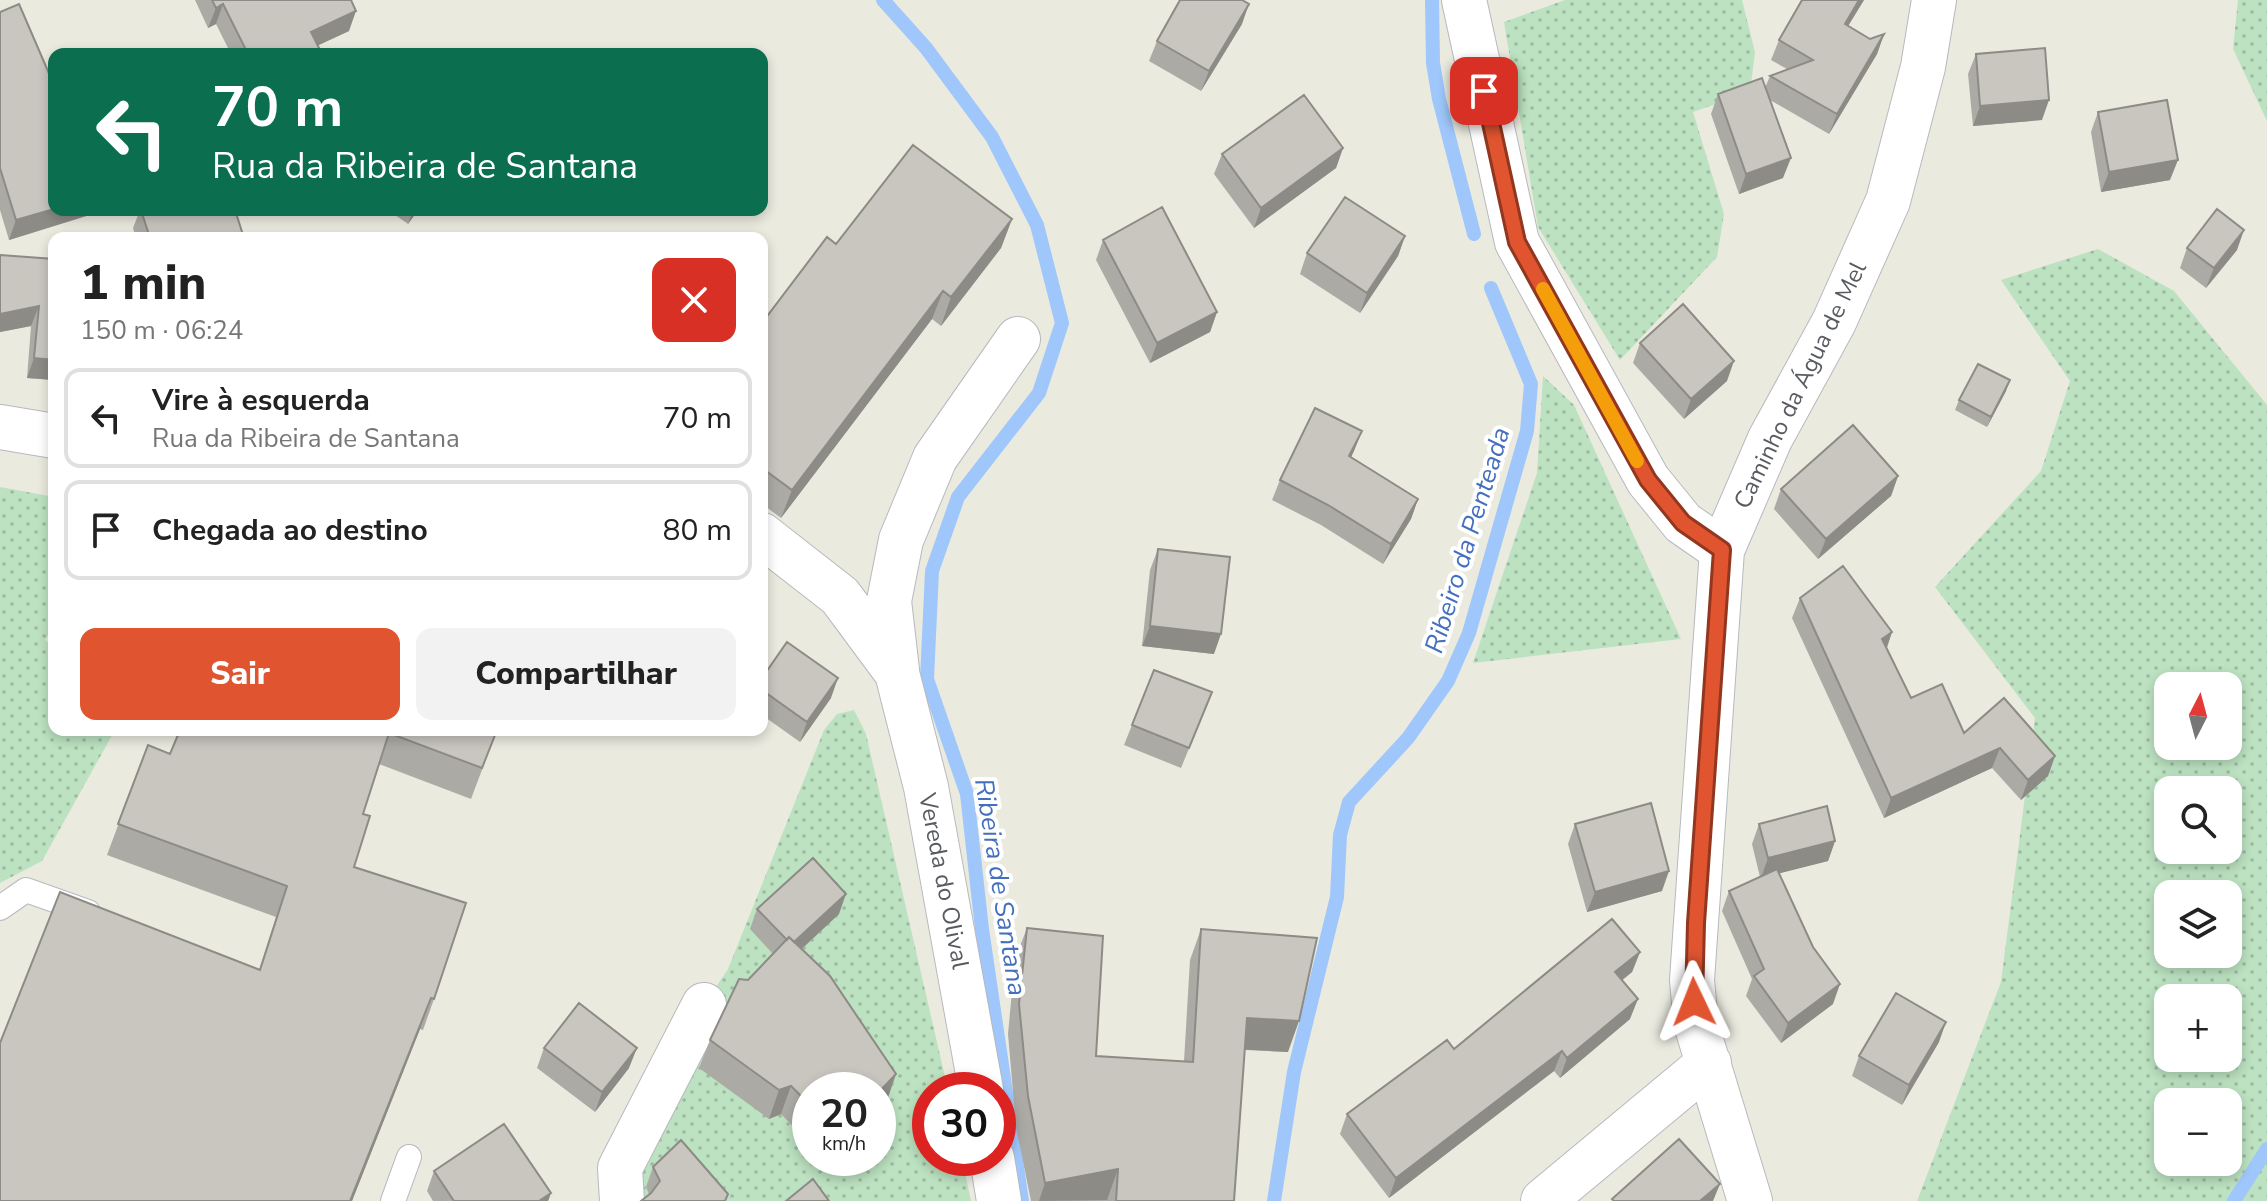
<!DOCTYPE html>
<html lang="pt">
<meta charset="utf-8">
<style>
:root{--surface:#fff;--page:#f2f2f2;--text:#222;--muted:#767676;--line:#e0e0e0;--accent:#e05430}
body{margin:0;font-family:"Nunito Sans",sans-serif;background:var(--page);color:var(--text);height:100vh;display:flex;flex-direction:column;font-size:30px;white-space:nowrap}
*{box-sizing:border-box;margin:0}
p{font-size:26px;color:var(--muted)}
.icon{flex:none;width:44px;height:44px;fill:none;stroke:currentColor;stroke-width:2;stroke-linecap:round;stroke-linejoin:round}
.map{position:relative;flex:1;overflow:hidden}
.side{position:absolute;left:48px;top:232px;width:720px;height:504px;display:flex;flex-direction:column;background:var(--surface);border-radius:16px;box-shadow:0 4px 12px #0003}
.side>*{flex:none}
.top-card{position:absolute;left:48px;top:48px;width:720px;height:168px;border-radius:16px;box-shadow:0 4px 12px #0003;background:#0b6e4f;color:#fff;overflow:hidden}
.needle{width:52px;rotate:6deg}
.controls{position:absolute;left:2154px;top:672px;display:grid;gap:16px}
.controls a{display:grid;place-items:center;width:88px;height:88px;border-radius:16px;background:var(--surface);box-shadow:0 4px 12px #0003;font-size:40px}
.speed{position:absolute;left:792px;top:1072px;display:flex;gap:16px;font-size:40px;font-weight:700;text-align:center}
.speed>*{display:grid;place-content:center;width:104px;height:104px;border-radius:50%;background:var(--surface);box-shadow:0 4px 12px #0003;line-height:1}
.speed small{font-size:20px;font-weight:400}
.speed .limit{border:12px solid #d22;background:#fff;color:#111}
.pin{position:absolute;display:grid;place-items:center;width:68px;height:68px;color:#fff;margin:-34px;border-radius:16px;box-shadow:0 4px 12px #0006}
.me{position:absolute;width:88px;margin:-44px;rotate:358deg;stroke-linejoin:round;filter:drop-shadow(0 0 6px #0008)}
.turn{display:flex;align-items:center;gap:28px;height:168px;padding:0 32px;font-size:36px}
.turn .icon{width:104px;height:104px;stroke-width:2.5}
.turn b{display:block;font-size:56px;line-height:68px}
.round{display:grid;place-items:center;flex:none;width:84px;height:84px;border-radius:16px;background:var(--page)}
.head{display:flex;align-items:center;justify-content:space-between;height:136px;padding:0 32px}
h1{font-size:48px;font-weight:800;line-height:60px}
.button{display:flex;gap:16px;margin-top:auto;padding:16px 32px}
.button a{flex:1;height:92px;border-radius:16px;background:var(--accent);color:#fff;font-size:32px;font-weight:800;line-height:92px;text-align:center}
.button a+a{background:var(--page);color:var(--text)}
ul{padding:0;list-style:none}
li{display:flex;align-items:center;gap:24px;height:100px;margin:0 16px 12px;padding:0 16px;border:4px solid var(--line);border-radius:16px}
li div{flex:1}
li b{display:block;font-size:30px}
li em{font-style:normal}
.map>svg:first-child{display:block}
</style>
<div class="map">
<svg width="2267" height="1201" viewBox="0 0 2267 1201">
<defs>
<pattern id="grass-dots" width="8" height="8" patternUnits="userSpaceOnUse" patternTransform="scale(2)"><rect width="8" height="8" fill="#bce2c1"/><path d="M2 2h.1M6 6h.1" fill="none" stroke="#9cbaa0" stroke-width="1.8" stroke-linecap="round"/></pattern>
</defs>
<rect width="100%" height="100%" fill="#ebeadf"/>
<!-- grass -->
<path fill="url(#grass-dots)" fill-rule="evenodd" d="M1565,0H1742L1755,52L1750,92L1693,112L1724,214L1717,257L1620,360L1538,227L1504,22Z
M2238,0H2267V121L2233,49Z
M2098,249L2174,291L2267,405V1201H1917L2001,982L2035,718L1935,587L2041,471L2070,381L2001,280ZM2168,686H2228V746H2168ZM2168,790H2228V850H2168ZM2168,894H2228V954H2168ZM2168,998H2228V1058H2168ZM2168,1102H2228V1162H2168Z
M1543,376L1574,405L1681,639L1473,663L1537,473Z
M0,487L54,497V626L45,640L54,646V730H115L42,861L0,883Z
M854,710L866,734L948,1090H930V1158H962L971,1201H622L704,1005L728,969L824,730L837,714ZM810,1090H878V1158H810Z"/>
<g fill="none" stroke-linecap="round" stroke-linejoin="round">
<!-- stream -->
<path stroke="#9fc7fb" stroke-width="14" d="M883,0L926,48L992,137L1037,225L1062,323L1039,393L958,497L932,571L927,679L967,794L982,929L1022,1201
M1432,0L1433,63L1439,99L1474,234
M1274,1201L1294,1072L1337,897L1340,835L1349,802L1408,738L1448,681L1469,633L1527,431L1531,384L1491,288
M2234,1201L2267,1149"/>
<defs>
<path id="lane" d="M0,908L26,890L88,912
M393,1201L409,1157"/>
<path id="street" d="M1464,0L1517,242L1648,480L1683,523L1722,550
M0,427L54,436
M762,535L840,596L897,673L926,787L981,1090
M897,670L889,601L901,540L935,458L1018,339
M992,1158L999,1201
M622,1201L620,1168L704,1005
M1543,1201L1709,1063
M1750,1201L1696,1024L1692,980L1722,550L1770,439L1834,322L1888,201L1923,67L1934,0"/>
</defs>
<!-- lane casing -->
<use href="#lane" stroke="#b7b9be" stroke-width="26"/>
<!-- street casing -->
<use href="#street" stroke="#b7b9be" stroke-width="46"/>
<!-- lane -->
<use href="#lane" stroke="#fff" stroke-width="24"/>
<!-- street -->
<use href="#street" stroke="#fff" stroke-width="44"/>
</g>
<!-- wall -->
<path fill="#acaaa4" d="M195,0H351L349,31L318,45L322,54H231L216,24L208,28Z
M1802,0H1864L1848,26L1870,39L1884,34L1877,54L1829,134L1770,100L1783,178L1739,194L1711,114L1718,94L1765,88L1770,76L1787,69L1771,60L1779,40Z
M0,12L99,212L9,240L0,210Z
M1242,24L1201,91L1149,61L1157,41Z
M1976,54L2042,120L1973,126L1968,74Z
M2098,112L2170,180L2101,192L2091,132Z
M1343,148L1336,168L1254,228L1214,174L1222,154Z
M140,210H235L244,238H136L133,228Z
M388,210H418L408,224Z
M1012,219L1001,248L941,326L932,319L781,518L762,504V323L836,244Z
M1405,236L1398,256L1360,313L1300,274L1307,253Z
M1103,240L1217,312L1210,332L1150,363L1096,260Z
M2187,248L2237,250L2206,288L2180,268Z
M0,255L54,259V380L27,378L31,326L0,332Z
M1640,343L1727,381L1684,419L1633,363Z
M2006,391L1987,427L1955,410L1959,400Z
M1362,431L1351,457L1418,499L1411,519L1383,564L1321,525L1272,500L1280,480Z
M1898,476L1891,496L1818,559L1774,509L1781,489Z
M1158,549L1214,654L1142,646L1150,570Z
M1800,598L1892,632L1887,648L1911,698L1964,733L2055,756L2048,776L2021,800L1992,768L1884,818L1792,618Z
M762,678L831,698L800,742L762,715Z
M1204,712L1181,768L1124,745L1132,725Z
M180,730H497L471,799L379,764L363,814L354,867L434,999L423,1030L420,1029L352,1201H0L259,970L276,917L107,855L148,745L170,754Z
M1575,824L1662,891L1587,912L1568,844Z
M1759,824L1835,841L1828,861L1779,873L1833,1004L1781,1043L1746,996L1752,979L1722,911L1729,891L1760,877L1752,844Z
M757,909L839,914L802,949L896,1074L886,1103L810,1090V1144L781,1114L769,1119L699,1068L710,1040L748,980L773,954L750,929Z
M1027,928L1096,1056L1184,1061L1190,960L1201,929L1288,1052L1245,1050L1234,1201H1031L1016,1127L1008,1034L1015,959Z
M1640,952L1632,972L1622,980L1630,1019L1560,1078L1554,1071L1389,1198L1340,1134L1347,1114L1454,1049Z
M1939,1042L1902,1105L1852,1076L1859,1056Z
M544,1048L629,1068L595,1112L537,1068Z
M653,1167L728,1194L725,1201H641L649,1194L646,1187Z
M434,1171L551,1193L548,1201H433L427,1191Z"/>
<!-- shaded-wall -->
<path fill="#8c8b86" d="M1859,0H1864L1837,44L1845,24Z
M223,4L216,24L208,28L216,8Z
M1249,4L1242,24L1201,91L1209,71Z
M356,11L349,31L304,52L311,32Z
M1884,34L1877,54L1829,134L1837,114Z
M2049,100L2042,120L1973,126L1980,106Z
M1343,148L1336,168L1254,228L1261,208Z
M1791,158L1783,178L1739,194L1746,174Z
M2178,160L2170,180L2101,192L2109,172Z
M54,209V210H100L99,212L9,240L16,220Z
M413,210H418L408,224Z
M1012,219L1001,248L941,326L951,297Z
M2244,230L2237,250L2206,288L2214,268Z
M1405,236L1398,256L1360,313L1367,293Z
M943,291L932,319L781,518L792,490Z
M39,306L31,326L0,332V314Z
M1217,312L1210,332L1150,363L1157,343Z
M34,358L54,360V380L27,378Z
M1734,361L1727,381L1684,419L1691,399Z
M2010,380L2006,391L1987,427L1991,417Z
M1362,431L1354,451L1342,476L1349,456Z
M1898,476L1891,496L1818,559L1826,539Z
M1418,499L1411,519L1383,564L1391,544Z
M1150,626L1221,634L1214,654L1142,646Z
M1892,632L1885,652L1882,639Z
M838,678L831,698L800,742L807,722Z
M2000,748L1992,768L1884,818L1891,798Z
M2055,756L2048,776L2021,800L2028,780Z
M1835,841L1828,861L1761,878L1768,858Z
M1669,871L1662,891L1587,912L1595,892Z
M846,894L839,914L784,965L792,945Z
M1640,952L1632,972L1608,992L1615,972Z
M1840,984L1833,1004L1781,1043L1788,1023Z
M431,998L420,1029L352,1201H350Z
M1638,999L1630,1019L1560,1078L1567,1058Z
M1247,1018L1299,1021L1288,1052L1235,1049Z
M1946,1022L1939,1042L1902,1105L1909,1085Z
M637,1048L629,1068L595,1112L602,1092Z
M1562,1051L1554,1071L1389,1198L1396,1178Z
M896,1074L886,1103L878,1111V1093Z
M791,1086L781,1114L769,1119L779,1090Z
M1118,1169L1107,1200L1039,1201L1045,1183Z
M1720,1184L1713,1201H1700Z
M551,1193L548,1201H539Z"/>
<!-- building -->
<path fill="#c8c6bf" stroke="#8c8b86" stroke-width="2" d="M212,0H351L356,11L311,32L322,54H248L223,4L216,8Z
M1180,0H1242L1249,4L1209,71L1157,41Z
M1802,0H1859L1845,24L1870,39L1884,34L1837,114L1770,76L1813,60L1779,40Z
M19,4L54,85V209L16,220L0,168V12Z
M2045,48L2049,100L1980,106L1976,54Z
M1762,78L1791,158L1746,174L1718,94Z
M1304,95L1343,148L1261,208L1222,154Z
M2167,100L2178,160L2109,172L2098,112Z
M913,145L1012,219L951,297L943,291L792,490L762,468V323L827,237L836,244Z
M1345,197L1405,236L1367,293L1307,253Z
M1162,207L1217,312L1157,343L1103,240Z
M2217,209L2244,230L2214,268L2187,248Z
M141,210H235L244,238H150Z
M0,255L54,259V360L34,358L39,306L0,314Z
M1683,304L1734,361L1691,399L1640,343Z
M1978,364L2010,380L1991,417L1959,400Z
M1315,408L1362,431L1349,456L1418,499L1391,544L1328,505L1280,480Z
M1853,425L1898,476L1826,539L1781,489Z
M1158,549L1230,557L1221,634L1150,626Z
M1843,566L1892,632L1882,639L1911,698L1942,684L1964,733L2004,698L2055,756L2028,780L2000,748L1891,798L1800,598Z
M787,642L838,678L807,722L762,690V678Z
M1154,670L1212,692L1189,748L1132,725Z
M180,730H497L482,768L389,733L363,814L370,816L354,867L466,903L434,999L431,998L350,1201H0V1043L60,892L260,970L287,886L118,824L148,745L170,754Z
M1651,803L1669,871L1595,892L1575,824Z
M1827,806L1835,841L1768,858L1759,824Z
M813,858L846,894L794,942L789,937L787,940L757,909Z
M1777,869L1813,947L1840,984L1788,1023L1754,976L1764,969L1729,891Z
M1612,919L1640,952L1615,972L1638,999L1567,1058L1562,1051L1396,1178L1347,1114L1447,1040L1454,1049Z
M1027,928L1103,936L1096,1056L1193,1062L1201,929L1317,938L1299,1021L1247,1018L1234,1201H1116L1118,1169L1045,1183L1028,1096L1019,1004Z
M789,937L830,976L896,1074L878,1093V1090H810V1105L791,1086L779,1090L710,1040L739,979L748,980Z
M1896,993L1946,1022L1909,1085L1859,1056Z
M579,1003L637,1048L602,1092L544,1048Z
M504,1124L551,1193L539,1201H454L434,1171Z
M1679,1139L1720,1184L1700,1201H1614L1612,1199Z
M681,1140L728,1194L725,1201H641L651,1193L660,1181L653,1167Z
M813,1179L829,1201H786Z"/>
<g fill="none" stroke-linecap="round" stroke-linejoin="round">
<defs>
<path id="route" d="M1484,91L1517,242L1648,480L1683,523L1722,550L1696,923L1694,1002"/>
</defs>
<!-- route casing -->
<use href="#route" stroke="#92371f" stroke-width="20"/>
<!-- route -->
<use href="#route" stroke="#e05430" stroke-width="14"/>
<!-- slow -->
<path stroke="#f59e0b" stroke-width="14" d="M1543,289L1637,461"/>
</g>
<g text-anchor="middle" stroke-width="8" stroke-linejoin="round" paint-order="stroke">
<!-- street labels -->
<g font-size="24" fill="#585b60" stroke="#fff">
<text transform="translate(1800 385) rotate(-64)" y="8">Caminho da Água de Mel</text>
<text transform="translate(944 881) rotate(79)" y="8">Vereda do Olival</text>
</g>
<!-- water labels -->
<g font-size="26" font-style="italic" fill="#446fbc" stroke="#fff">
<text transform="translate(1467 540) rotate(-73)" y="9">Ribeiro da Penteada</text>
<text transform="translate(1001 887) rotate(81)" y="9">Ribeira de Santana</text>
</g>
</g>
</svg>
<div class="controls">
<a><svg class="needle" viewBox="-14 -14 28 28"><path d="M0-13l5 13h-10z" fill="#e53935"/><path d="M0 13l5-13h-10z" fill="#767676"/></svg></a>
<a><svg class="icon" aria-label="search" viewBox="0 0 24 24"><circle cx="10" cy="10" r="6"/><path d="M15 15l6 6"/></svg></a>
<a><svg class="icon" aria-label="layers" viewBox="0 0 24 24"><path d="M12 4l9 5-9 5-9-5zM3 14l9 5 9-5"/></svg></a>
<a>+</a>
<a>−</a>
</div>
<div class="speed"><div>20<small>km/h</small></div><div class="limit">30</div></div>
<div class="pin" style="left:1484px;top:91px;background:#d93025"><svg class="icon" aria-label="arrive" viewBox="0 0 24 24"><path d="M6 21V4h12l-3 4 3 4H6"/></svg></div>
<svg class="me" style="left:1694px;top:1002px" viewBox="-20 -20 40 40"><path d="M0-17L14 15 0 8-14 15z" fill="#e05430" stroke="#fff" stroke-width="4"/></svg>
<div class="top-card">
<div class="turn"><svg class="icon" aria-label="left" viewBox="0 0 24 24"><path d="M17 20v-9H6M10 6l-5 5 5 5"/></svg><div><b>70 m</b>Rua da Ribeira de Santana</div></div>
</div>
<section class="side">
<div class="head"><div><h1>1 min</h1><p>150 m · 06:24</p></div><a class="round" style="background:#d93025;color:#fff"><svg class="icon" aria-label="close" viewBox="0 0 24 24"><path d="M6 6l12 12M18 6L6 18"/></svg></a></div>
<ul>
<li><svg class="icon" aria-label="left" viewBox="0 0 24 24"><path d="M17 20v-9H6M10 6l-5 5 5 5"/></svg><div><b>Vire à esquerda</b><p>Rua da Ribeira de Santana</p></div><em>70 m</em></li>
<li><svg class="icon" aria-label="arrive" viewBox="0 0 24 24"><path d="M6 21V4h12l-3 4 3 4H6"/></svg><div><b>Chegada ao destino</b></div><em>80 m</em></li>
</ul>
<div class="button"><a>Sair</a><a>Compartilhar</a></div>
</section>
</div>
